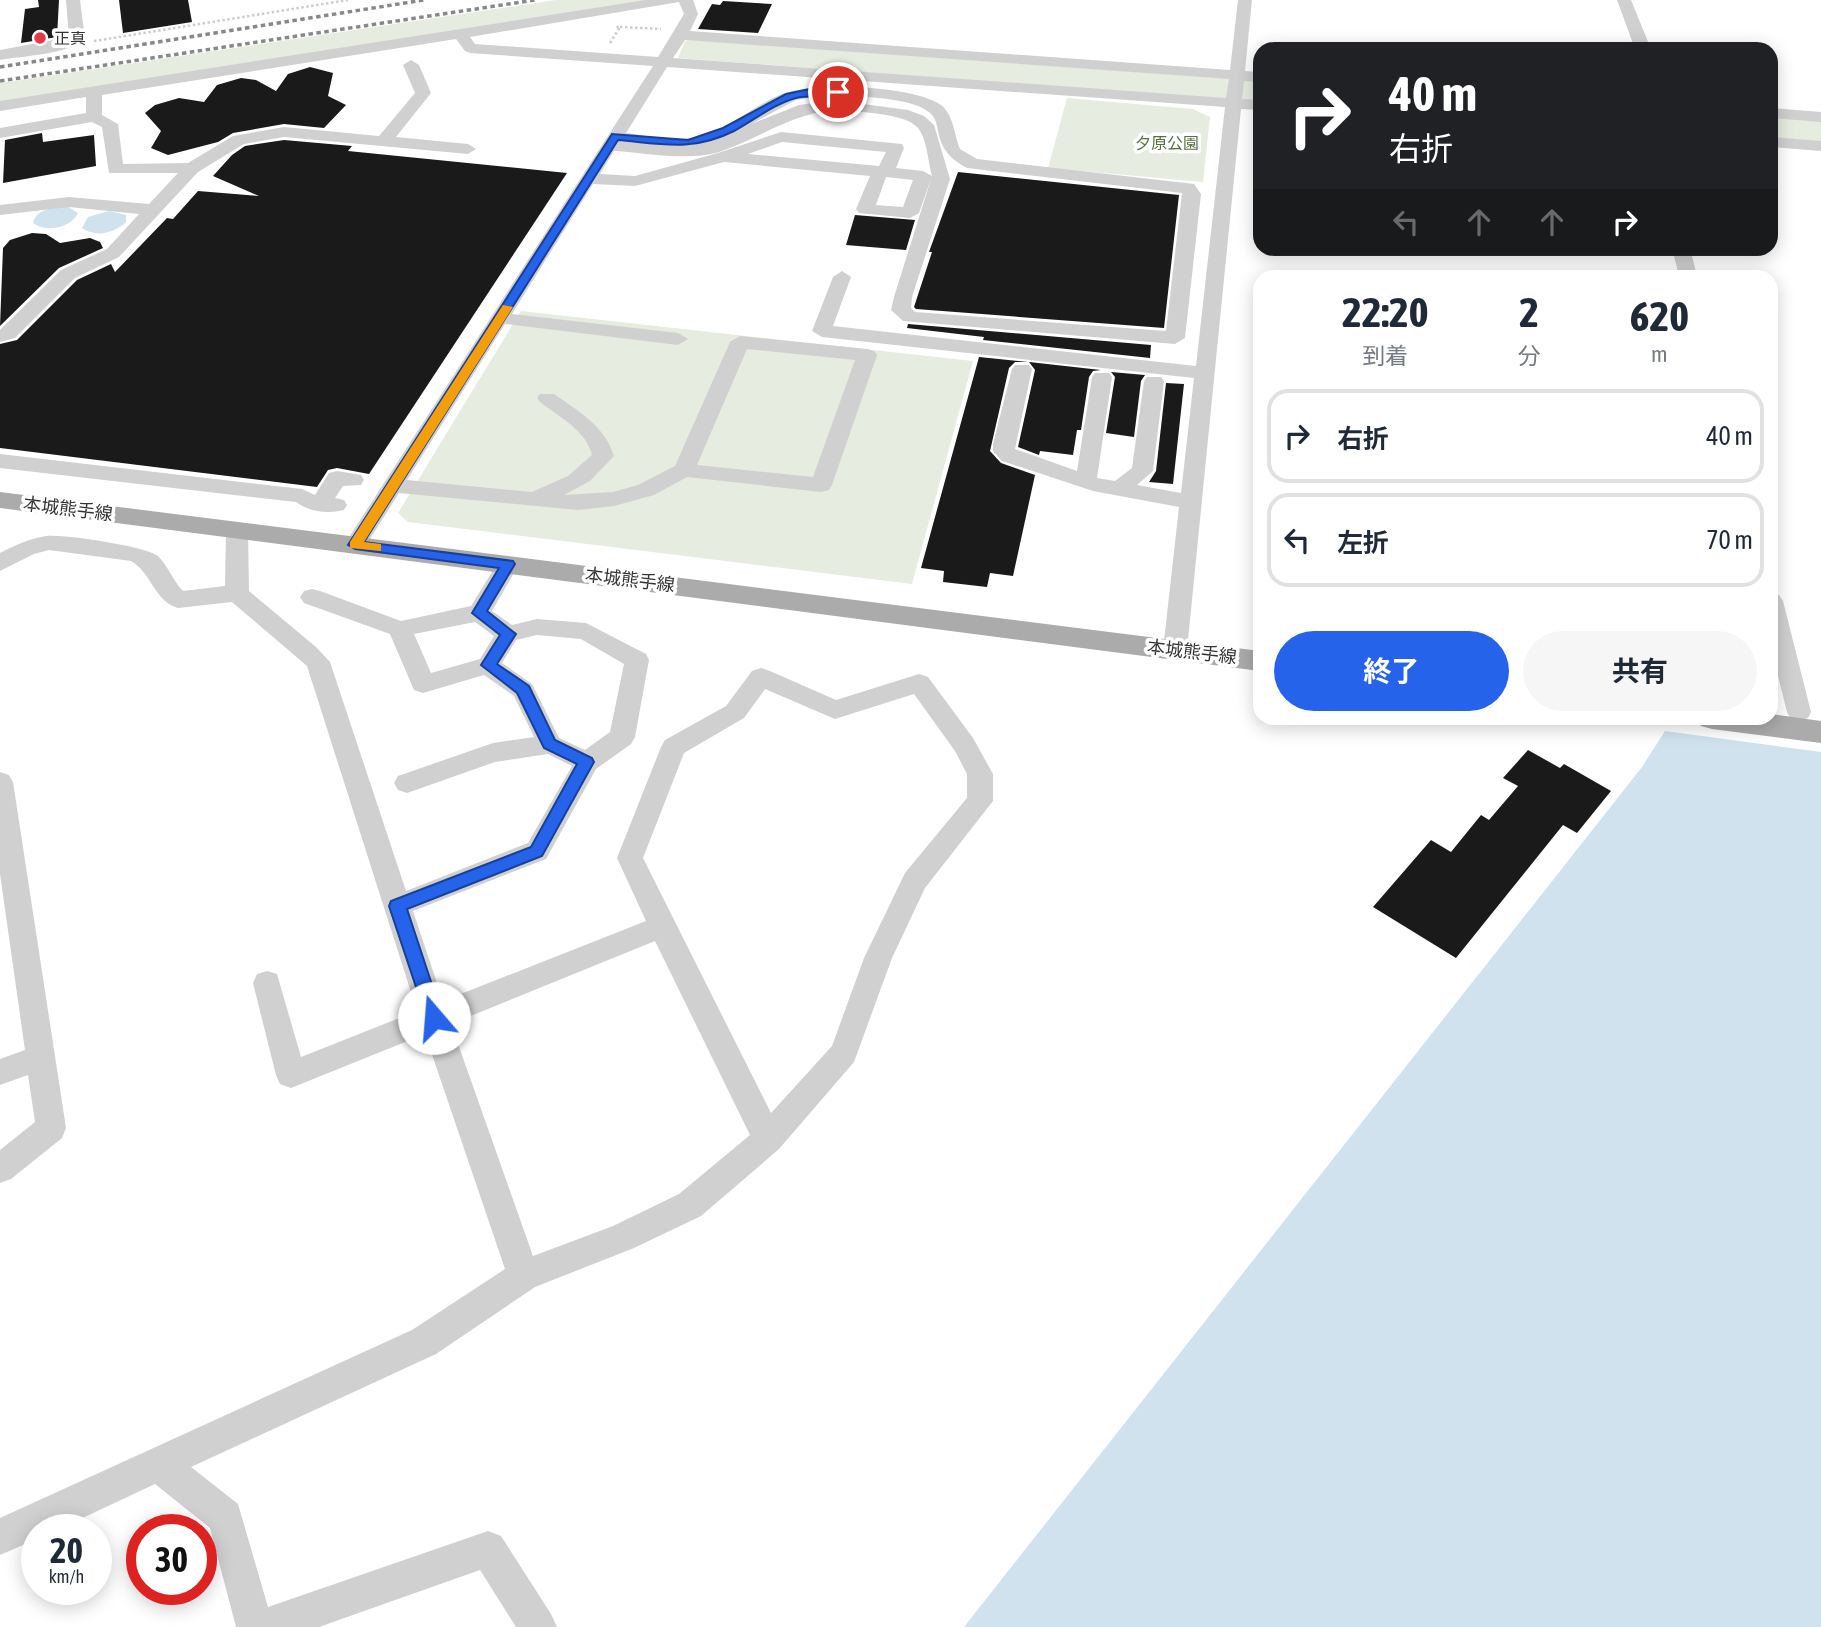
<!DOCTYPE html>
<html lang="ja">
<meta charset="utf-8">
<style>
:root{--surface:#fff;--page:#f6f6f7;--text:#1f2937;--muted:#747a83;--line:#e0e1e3;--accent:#2563eb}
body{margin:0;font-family:"Asap Condensed","Noto Sans JP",sans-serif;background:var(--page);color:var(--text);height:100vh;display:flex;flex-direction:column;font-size:26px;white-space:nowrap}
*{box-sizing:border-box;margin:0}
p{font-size:23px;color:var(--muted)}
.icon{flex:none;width:38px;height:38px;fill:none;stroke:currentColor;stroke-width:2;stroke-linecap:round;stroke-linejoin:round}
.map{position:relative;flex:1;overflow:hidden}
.details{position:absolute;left:1253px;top:270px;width:525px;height:455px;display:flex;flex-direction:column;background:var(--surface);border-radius:21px;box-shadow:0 4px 18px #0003}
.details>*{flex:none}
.hud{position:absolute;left:1253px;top:42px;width:525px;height:214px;border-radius:21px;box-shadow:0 4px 18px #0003;background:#202124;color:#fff;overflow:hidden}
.speed{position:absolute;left:21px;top:1514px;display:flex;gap:14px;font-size:35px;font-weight:700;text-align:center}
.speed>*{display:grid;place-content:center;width:91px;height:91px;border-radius:50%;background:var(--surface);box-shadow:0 4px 18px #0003;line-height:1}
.speed small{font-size:18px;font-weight:400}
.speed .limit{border:10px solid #d22;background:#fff;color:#111}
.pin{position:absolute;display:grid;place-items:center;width:60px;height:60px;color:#fff;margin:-30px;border:4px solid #fff;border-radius:50%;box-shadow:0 2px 7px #0007}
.me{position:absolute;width:77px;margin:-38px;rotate:342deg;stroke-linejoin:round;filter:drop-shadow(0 0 5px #0008)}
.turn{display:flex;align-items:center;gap:24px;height:147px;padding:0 21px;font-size:32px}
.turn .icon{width:91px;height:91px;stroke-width:2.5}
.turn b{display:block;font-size:49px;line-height:60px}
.lanes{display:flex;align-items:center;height:66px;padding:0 21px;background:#0003;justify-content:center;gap:35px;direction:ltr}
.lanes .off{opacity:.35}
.eta{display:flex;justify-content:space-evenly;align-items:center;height:119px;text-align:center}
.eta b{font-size:42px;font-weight:700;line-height:49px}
.button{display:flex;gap:14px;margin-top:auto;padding:14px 21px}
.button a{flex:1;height:80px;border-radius:42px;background:var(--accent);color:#fff;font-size:28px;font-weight:700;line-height:80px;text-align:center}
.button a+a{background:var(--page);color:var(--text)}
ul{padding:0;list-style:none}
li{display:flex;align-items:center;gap:21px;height:94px;margin:0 14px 10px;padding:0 7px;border:4px solid var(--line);border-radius:21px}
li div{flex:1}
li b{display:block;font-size:26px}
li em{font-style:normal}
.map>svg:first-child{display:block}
</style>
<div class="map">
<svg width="1821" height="1627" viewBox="0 0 1821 1627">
<rect width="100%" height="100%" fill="#fff"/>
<!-- green -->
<path fill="#e6ecdf" d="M556,0H646L0,102V83Z
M690,40L1260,81V102L678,58L685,41Z
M1067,98L1193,109L1210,117L1203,182L1048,168Z
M1771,117L1821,121V143L1771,139Z
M521,311L973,361L912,584L408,522L398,513Z"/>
<!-- water -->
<path fill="#cfe2ee" d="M67,206L78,213C71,228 46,233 33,223C37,208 54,208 67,206Z
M109,211L126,215V222C115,233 96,238 82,228L88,217Z
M1665,731L1821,752V1627H964L1642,767Z"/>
<!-- building -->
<path fill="#1a1a1a" d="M38,0H59L57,37L21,43L25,9L39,7Z
M119,0H188L192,22L123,33Z
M723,1L772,4L758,33L698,29L712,4L720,5Z
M310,67L333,73L328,96L346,105L324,128L284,124L233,133L218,142L168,155L151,148L161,131L145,113L155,105L179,98L204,102L217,85L241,78L256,80L276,91L288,74Z
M42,133L43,142L94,135L96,166L3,183L5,140Z
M284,140L352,146L348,151L567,173L369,474L337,468L328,470L317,487L0,448V344L17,340L77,280L111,264L115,272L167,218L173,219L198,191L259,196L213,176L232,155L245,146Z
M958,172L1179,195L1164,328L916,309L914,307L932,252H929Z
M855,215L915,220L906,250L846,245Z
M32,233L46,234L60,243L90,238L100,242L103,248L59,268L0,326L3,248L10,240Z
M908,324L1151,345L1150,358L983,340L984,337L907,328Z
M979,357L1028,362H1015L1009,368L990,451L1001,463L1035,475L1013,576L990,573L987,587L943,582L944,571L921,568Z
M1029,362L1101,370L1093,371L1089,377L1081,430H1077L1073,455L1040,451L1039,455L1018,447L1035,370Z
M1111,372L1145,375L1141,381L1134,437L1106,433L1115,377Z
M1166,383L1184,384L1173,484L1149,482L1156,471Z
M1528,750L1560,768L1564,764L1611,791L1577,833L1563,825L1456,958L1373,907L1431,840L1451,852L1481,815L1489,820L1518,786L1503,778Z"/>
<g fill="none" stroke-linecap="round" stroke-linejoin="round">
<!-- path -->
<path stroke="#cdcdcd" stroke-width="2.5" stroke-dasharray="2.5 2.5" stroke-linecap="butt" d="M620,27L661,29
M94,41L348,0
M610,43L620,27H616"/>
<!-- minor -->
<path fill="#d0d0d0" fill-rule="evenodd" d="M66,0H80L85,39C70,54 22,56 0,60V50L69,37Z
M645,0H693L698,14L690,31L1230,70L1238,0H1252L1245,71L1260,72V82L1244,81L1242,99L1260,100V110L1241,109L1187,650L1183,656L1175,658L1167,656L1163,650L1179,507L1093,491L1002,461L993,451V444L1012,369L1015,365H1029L1032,369L1015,449L1077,471L1092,377L1095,373H1109L1112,377L1097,478L1115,481L1132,468L1144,381L1147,377H1161L1164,381L1153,471L1137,485L1181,493L1194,378L822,337L812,331L833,277L842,271L851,277L833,326L1196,366L1225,107L667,67L626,133C650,136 677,142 701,136C731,128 754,105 782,94C815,82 913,85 941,105C954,115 954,135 960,149L977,159L1194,184L1201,194L1185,338L1175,344L903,321L891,310L894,297L932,176L919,213L910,218L859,213L856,209L870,176L724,162L635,186L593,184L512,314L678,333L688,339L678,345L505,324L407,480L532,492L568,476L592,455C586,430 559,417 540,402L537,398L540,394H554C578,411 605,426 614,456L590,481L564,495L613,492L638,485L675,466L730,342L740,336L867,349L874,351L877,355L832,485L829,490L821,492L687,477L654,495L614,506L578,510L399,493L363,550L355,552L347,550L344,545L653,66L470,53L465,51L456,39L102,95V115L118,124L123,164L188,163L233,136L284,127L379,136L415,93L403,65L411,60L419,65L431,93L396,137L468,144L476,149L468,154L284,137L244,144L198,172L119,257L75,278L15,338L0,342V330L61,270L107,249L139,214L69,207L0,215V205L69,197L149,204L178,173H109L102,127L92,122L0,138V128L86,113V97L0,111V101ZM679,2L684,14L658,57L475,44L470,37ZM685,40L1229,79L1226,98L673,58ZM821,96C845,96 917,95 933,116C936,120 937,126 938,131C942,150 950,159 967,168L1182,193L1166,331L915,312L911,308L912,297L950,179L934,125L924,116L908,110L833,100L799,105L751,124L796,100ZM833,110C853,112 905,112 918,128C927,139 928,162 932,176L923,171L896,168L904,148L902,144L781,132L718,153L635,176L600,174L614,151C648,153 690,162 722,151C762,137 789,115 833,110ZM782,142L886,152L879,166L748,154ZM886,177L913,180L903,207L876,205ZM747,349L855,360L813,477L697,465Z
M1617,0H1631L1651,49H1635Z
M1771,108L1821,112V122L1771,118Z
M1771,137L1821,141V151L1771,147Z
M1672,248H1690L1697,276H1679Z
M0,454L302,489L315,495L329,473L337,471L361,475L364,480L361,485L343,486L335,498L344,500L347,505L344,510C328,514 309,512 296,502L0,468Z
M237,523L245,525L248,530L249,591L316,647L330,662L406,891L528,843L572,766L548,754L495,762L407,793L398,790L394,783L398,776L493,743L534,737L514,696L484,675L423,693L414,690L390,634L304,603L300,597L304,591L312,589L320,591L401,621L471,606L500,559L508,556L516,559L519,564L492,611L512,625L537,619L586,623L646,654L649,660L635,737L631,744L596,769L546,859L413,911L443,1001L646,921L617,858L661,747L665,740L726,706L752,671L761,668L770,671L836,700L919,674L928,677L973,738L993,774V801L925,888L892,958L854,1062L779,1149L701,1216L634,1248L535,1287L436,1354L191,1467L238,1504L268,1607L488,1531L501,1536L551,1614L557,1627H516L480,1570L319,1627H236L210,1528L155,1484L57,1530H37V1539L0,1555V1518L412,1330L505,1269L425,1034L291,1088L280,1084L276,1075L253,983L257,974L267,971L277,974L301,1057L417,1011L307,666L232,602L178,608C154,601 151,572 131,561L49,550L34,554L0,571V553C15,545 29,539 46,536C63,534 145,546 158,556C167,564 173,581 183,591L225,586L226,530L229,525ZM475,622L494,636L480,659L431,673L414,634ZM537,635L581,639L624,664L610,732L585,750L559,738L532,684L502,663L516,640ZM765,689L835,719L914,694L955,751L967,774V798L905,873L864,958L832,1046L771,1113L643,858L684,753L744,718ZM655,941L750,1135L679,1194L613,1226L533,1256L451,1024Z
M1771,593L1779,595L1783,601L1811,712L1808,718L1799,721L1790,718L1787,712L1771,648Z
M0,772L9,775L13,782L66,1128L62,1138L11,1179L0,1183V1150L35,1122L28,1075L0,1085V1059L25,1050L0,874Z"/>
<!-- major -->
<path fill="#ababab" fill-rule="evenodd" d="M0,492L1260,651V671L0,508Z
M1771,714L1821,721V743L1712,729L1701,726L1697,718H1771Z"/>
<!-- rail -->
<path stroke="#888" stroke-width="3.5" stroke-dasharray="4.5 3.5" stroke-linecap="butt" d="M0,67L424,0
M0,81L535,0"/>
</g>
<!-- route -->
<path fill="#2563eb" stroke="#184099" stroke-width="2" d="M814,88L838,89L842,92C832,99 810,94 796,98C774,104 754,120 734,131C692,152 662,144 618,140L364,542L513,561L515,564L487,611L516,634L497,664L529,686L555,740L592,758L594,762L542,856L407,909L443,1018L440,1023L434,1025L428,1023L389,906L391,901L531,847L577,764L544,748L517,693L481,665L500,635L472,613L499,568L355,549L348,545L612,134L688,140L723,128L786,94Z"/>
<!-- slow -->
<path fill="#f59e0b" d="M503,305L513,307L364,542L381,544V551L350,548V542Z"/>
<!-- markers -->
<circle fill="#e63946" stroke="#fff" stroke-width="2.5" cx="40" cy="38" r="7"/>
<g text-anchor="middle" stroke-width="7" stroke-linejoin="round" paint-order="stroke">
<!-- far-poi labels -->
<g font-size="16" fill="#333" stroke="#fff" text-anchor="start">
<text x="54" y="44">正真</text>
</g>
<!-- far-park labels -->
<g font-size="16" fill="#56703f" stroke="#fff">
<text x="1167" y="149">夕原公園</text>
</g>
<!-- street labels -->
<g font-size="18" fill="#333" stroke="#fff">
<text transform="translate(68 509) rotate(7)" y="6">本城熊手線</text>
<text transform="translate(630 580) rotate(7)" y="6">本城熊手線</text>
<text transform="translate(1192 652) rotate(7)" y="6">本城熊手線</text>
</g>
</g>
</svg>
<div class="speed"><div>20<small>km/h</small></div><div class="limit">30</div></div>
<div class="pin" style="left:838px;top:92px;background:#d93025"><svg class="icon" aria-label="arrive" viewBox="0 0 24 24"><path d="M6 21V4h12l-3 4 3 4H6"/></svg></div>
<svg class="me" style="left:434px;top:1018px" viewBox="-20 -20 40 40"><circle r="19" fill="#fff"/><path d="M0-13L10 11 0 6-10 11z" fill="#2563eb"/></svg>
<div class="hud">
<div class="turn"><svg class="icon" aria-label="right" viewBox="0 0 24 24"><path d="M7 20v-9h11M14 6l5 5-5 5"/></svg><div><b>40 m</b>右折</div></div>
<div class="lanes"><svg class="icon off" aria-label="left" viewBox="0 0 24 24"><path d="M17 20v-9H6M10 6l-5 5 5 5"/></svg><svg class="icon off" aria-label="ahead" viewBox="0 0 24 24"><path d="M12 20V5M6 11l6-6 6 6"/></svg><svg class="icon off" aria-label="ahead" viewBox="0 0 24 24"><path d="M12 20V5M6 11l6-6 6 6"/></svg><svg class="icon" aria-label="right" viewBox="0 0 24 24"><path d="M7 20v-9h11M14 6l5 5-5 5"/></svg></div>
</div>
<section class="details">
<div class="eta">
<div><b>22:20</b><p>到着</p></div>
<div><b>2</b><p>分</p></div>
<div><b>620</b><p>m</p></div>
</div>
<ul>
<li><svg class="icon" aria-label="right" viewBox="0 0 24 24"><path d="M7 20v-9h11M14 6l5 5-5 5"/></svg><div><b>右折</b></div><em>40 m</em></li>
<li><svg class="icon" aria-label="left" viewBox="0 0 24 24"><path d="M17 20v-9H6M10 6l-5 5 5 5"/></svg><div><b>左折</b></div><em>70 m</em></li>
</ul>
<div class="button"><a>終了</a><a>共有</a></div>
</section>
</div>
